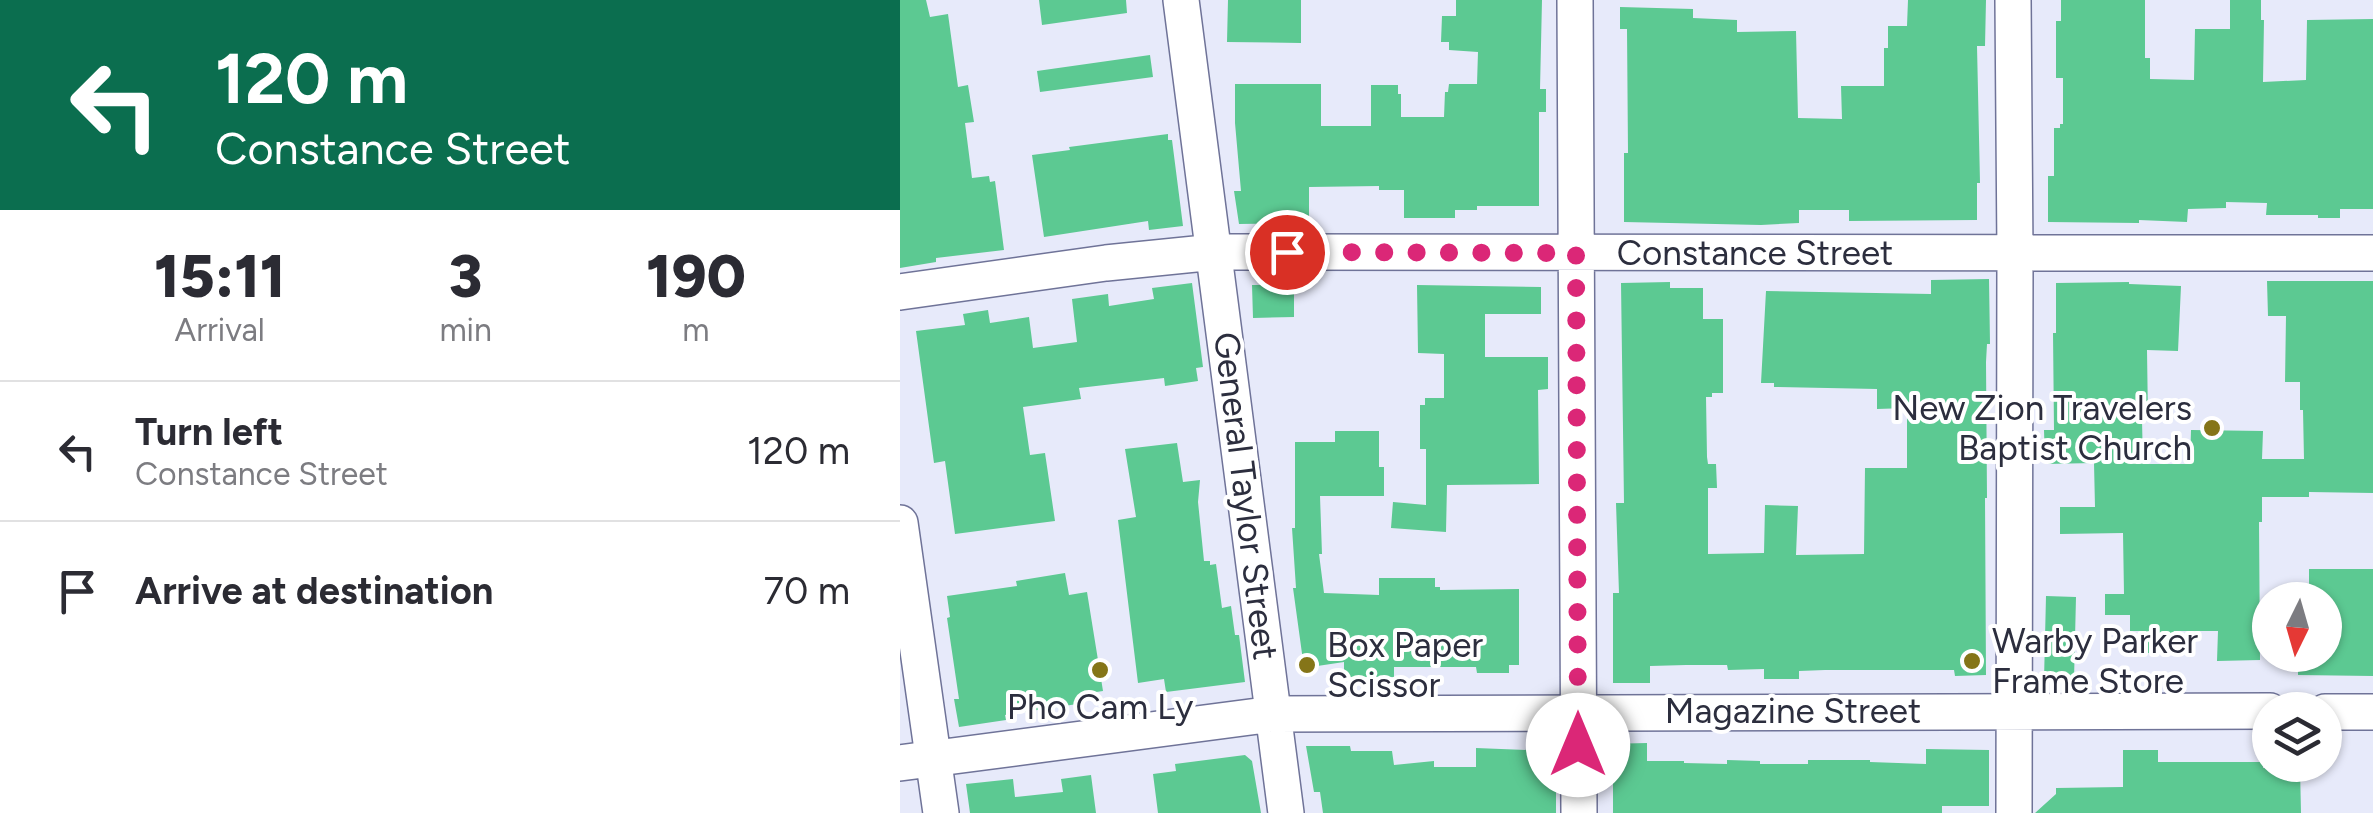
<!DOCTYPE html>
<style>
:root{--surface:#fff;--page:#f2f2f3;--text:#2b2b33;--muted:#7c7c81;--line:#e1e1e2}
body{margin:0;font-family:Figtree,sans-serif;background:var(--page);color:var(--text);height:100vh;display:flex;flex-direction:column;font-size:38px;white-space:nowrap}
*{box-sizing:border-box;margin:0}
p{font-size:32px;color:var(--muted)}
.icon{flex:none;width:55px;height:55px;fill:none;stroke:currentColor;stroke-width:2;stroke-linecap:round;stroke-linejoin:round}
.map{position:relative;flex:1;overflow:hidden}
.details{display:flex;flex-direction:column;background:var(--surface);width:900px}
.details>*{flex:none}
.guide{background:#0b6e4f;color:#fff;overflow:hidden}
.needle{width:65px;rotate:185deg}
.tools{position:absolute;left:1352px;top:582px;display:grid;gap:20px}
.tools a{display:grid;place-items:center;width:90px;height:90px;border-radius:50%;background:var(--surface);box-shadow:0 2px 8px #0004;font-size:50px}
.pin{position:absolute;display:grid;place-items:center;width:85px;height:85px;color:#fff;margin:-42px;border:5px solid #fff;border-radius:50%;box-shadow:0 2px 10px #0007}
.me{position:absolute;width:110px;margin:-55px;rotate:0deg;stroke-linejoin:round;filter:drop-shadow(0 0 8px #0008)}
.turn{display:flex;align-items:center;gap:35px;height:210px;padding:0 50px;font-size:45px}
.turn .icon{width:130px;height:130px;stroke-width:2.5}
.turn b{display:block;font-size:70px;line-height:85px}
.eta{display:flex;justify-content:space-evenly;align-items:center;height:170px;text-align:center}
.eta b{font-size:60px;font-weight:800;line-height:70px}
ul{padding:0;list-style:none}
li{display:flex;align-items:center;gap:30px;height:140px;padding:0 50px;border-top:2px solid var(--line)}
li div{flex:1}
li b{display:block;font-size:38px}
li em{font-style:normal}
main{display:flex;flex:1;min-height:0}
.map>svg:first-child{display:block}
</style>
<main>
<section class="details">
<div class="guide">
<div class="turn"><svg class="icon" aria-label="left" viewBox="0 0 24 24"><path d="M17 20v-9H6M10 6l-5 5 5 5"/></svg><div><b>120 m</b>Constance Street</div></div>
</div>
<div class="eta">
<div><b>15:11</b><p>Arrival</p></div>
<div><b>3</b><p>min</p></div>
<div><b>190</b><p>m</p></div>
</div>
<ul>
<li><svg class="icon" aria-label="left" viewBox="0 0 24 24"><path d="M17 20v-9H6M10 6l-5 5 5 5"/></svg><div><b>Turn left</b><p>Constance Street</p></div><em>120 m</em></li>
<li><svg class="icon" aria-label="arrive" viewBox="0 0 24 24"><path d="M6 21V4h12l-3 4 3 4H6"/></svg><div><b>Arrive at destination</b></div><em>70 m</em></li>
</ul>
</section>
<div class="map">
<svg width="1473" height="813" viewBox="0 0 1473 813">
<rect width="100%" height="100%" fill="#e7eafa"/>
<!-- building -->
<path fill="#5cc992" d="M0,0H26L30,17L48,14L58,87L68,85L74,122L65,123L72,178L89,176L90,182L95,181L104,250L36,258V262L0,268Z
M139,0H226L227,13L142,25Z
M328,0H401V43L327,42Z
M556,0H642L640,89H646V112H639V206H577V210H555V218H504V190H479V186L409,187V223L339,224L334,191H341L335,123V84H421V126H471V85H498V94H501V117H544L545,92H548L549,84H577L578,52L549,50V42H541L542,16H556Z
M1008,0H1086L1085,46H1077L1080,183H1077V220L949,221V210H899V223L861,225L724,222V153H728L727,29H720V7L793,9V18L837,20V32L896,31L898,118L942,119L941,86H984V48H988V26H1007Z
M1161,0H1245V58H1250V79L1294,80L1295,29H1330V0H1361V20H1364L1363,82L1406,80L1407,20L1473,19V209H1440V218H1418V215H1366L1367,203L1326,202V208L1288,209L1287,222L1239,220V223L1148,222V176H1154V128H1160V124H1163V78H1156V21H1161Z
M250,55L253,77L140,92L137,71Z
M268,134V140H272L283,226L249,230L248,221L144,237L132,155L170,150L169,147Z
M1089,279L1090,344H1087L1086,362L1087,498H1085L1086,675L1055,676L1054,670H925L899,671V679H864V669L828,670L827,665H786L750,666V683H713V593H719L716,503H724L721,283L770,282V288H803V319H823V393H812V397H806L807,457L808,464H816L817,488H808V554L864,553L865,505L898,506L896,555L964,554L965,468H1007V408L977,409V389L874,387V383H861L866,291L1031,294V280Z
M1367,281H1473V493L1409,492V497H1362V522H1359L1360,660L1317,661L1318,631H1274V653H1246V631H1230V615H1205V594H1224L1223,533L1160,534V507H1195L1194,463L1145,464L1144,430H1154L1153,333H1156V283L1229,282V284L1281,286L1278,351L1247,350L1248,420H1242L1243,464H1290L1291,430L1363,431L1362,459H1404L1403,410H1400V382H1385L1386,316H1368Z
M292,283L303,367L296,368L298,381L265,386L264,378L179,388L181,399L123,407L130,455L145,453L155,521L55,534L45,461L34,463L16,331L65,325L63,314L88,310L90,323L129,317L133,348L177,342L172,299L208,294L209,306L254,299L252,288Z
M352,285H394V317L353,318Z
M517,285L641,287V314H585V357H648V389L638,390L639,484L547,485L546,532L491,528L493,502L526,505V449H520V405H525V398H544V354L518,353Z
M435,431H479V467H484V496H420L422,554H419L424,593L479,595V578H535V587H540V590L619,589V665H609V673H577L576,667H494V677H444V662L404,668L393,588H396L392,528H395V442H435Z
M277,443L283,482L300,480L298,502L304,561H310V565L316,564L322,608L331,606L335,635H339L345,682L266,692L264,679L238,683L218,520L236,517L225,449Z
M1409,569H1473V676L1398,675V655H1425V600H1409Z
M165,573L169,595L187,592L203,691L183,694L184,703L105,715L106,720L59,727L54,699H59L47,618L50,617L47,596L117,586L116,581Z
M1146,596L1176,597L1174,680H1144Z
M747,743V761H784V763L827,764V760L860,761V764H908V760H970V762L1026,764V749L1089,750V806H1042V813H713V771L705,770L706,744Z
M406,746H450L451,751H492L494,765L534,761V767H576V748L656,751V813H423L420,792H414Z
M1223,750H1258V762H1363V768H1400L1401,813H1135L1156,794V788L1223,787Z
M345,755L352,761L361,813H258L253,774L276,771L275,764Z
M191,775L196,813H70L66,784L113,779L115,797L163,792L161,779Z"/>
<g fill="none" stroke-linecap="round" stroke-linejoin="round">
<defs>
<path id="minor" d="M281,0L386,813
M675,0L679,813
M1113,0L1115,254L1114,813
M0,292L206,263L315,252L1473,253
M0,523L41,813
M1425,712H1473
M0,763L373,714L1370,711"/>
</defs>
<!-- minor casing -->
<use href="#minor" stroke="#6f7398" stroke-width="38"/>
<!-- minor -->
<use href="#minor" stroke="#fff" stroke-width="35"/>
</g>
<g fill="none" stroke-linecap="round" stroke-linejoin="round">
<!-- route -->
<path stroke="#db2777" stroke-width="18" stroke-dasharray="0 32.4" d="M387,252L676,253L678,745"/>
</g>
<!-- markers -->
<g fill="#857518" stroke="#fff" stroke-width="4">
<circle cx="1312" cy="428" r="10"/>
<circle cx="1072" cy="661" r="10"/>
<circle cx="407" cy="665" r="10"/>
<circle cx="200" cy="670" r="10"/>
</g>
<g text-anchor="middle" stroke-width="8" stroke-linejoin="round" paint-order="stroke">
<!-- street labels -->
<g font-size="35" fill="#2c2e3e" stroke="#fff">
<text x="855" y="265">Constance Street</text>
<text transform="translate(346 496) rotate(83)" y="12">General Taylor Street</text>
<text x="893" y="723">Magazine Street</text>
</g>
<!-- poi labels -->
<g font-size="35" fill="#2c2e3e" stroke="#fff" text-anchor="start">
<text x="1292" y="420" text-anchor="end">New Zion Travelers<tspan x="1292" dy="40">Baptist Church</tspan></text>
<text x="1092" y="653">Warby Parker<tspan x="1092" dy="40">Frame Store</tspan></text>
<text x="427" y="657">Box Paper<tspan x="427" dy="40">Scissor</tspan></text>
<text x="200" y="719" text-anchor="middle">Pho Cam Ly</text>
</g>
</g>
</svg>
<div class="tools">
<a><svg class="needle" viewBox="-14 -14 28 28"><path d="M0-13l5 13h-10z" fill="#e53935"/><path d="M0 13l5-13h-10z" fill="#7c7c81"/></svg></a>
<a><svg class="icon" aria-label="layers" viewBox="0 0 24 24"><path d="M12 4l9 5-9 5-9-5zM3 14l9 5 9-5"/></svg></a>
</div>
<div class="pin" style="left:387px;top:252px;background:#d93025"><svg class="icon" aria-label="arrive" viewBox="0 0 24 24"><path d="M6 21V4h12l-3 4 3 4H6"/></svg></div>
<svg class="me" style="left:678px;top:745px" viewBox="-20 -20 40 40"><circle r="19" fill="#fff"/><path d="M0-13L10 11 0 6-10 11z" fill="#db2777"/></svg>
</div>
</main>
